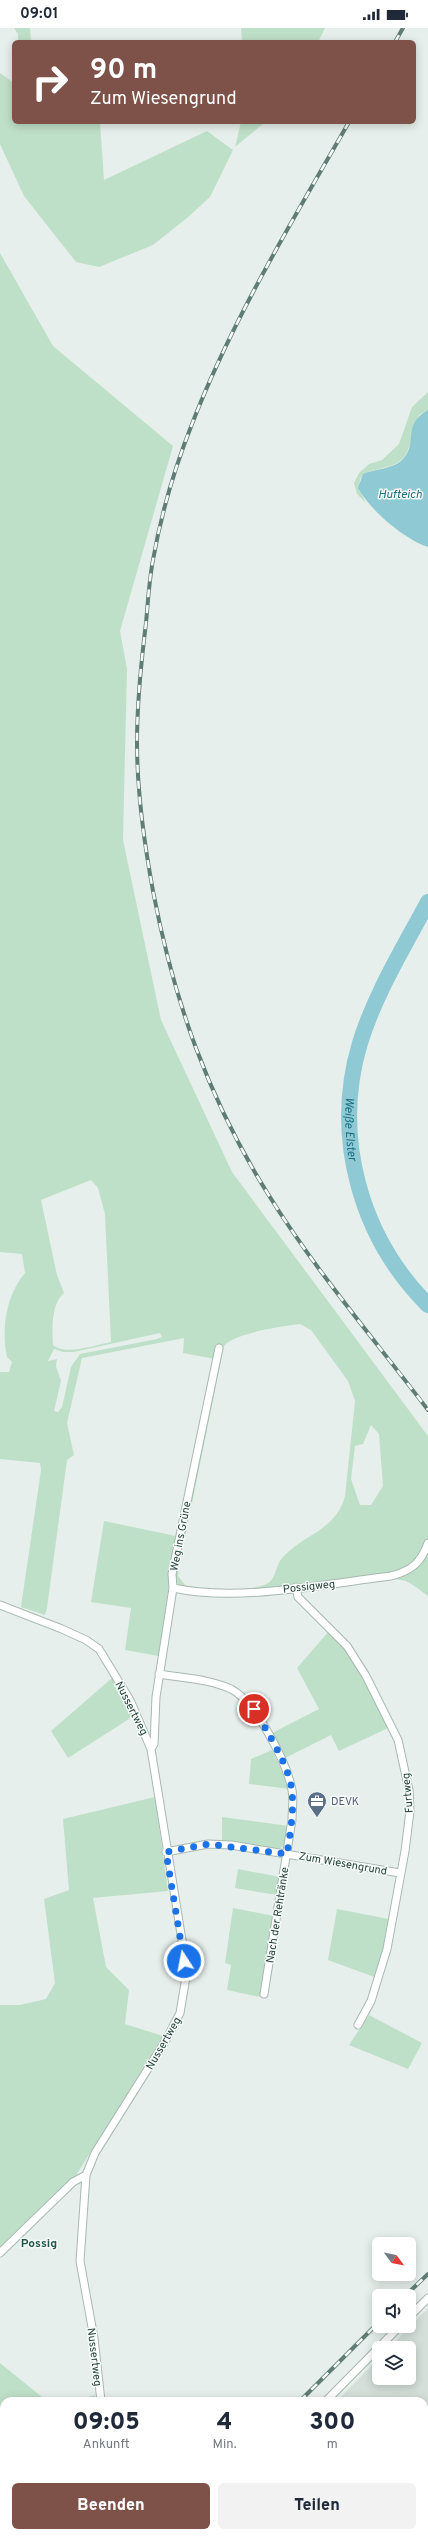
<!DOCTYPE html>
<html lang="de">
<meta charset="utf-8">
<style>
:root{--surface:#fff;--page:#f2f2f3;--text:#1f2937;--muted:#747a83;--accent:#7f5249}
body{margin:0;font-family:Overpass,sans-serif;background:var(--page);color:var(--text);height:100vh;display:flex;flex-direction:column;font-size:15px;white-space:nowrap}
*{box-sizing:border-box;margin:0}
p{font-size:13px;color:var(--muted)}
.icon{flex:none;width:22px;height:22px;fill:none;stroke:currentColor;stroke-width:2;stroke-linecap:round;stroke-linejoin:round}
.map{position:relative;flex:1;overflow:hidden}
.panel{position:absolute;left:0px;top:2369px;width:428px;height:140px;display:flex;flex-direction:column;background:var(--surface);border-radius:12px 12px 0 0;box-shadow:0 2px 10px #0003}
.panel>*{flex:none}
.hud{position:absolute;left:12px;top:12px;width:404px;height:84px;border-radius:6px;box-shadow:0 2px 10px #0003;background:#7f5249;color:#fff;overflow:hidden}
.needle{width:26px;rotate:122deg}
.fabs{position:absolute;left:372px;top:2209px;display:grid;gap:8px}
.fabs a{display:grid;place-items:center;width:44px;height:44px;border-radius:6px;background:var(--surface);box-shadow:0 2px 10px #0003;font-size:20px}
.pin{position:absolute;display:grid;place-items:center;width:34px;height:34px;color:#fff;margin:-17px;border:2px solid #fff;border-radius:50%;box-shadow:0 1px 4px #0007}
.me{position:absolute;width:44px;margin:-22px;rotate:349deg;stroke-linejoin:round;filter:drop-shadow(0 0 3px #0008)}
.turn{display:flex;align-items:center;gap:14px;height:84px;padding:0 12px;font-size:18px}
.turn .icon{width:52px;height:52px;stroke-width:2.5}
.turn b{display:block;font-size:28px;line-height:34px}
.eta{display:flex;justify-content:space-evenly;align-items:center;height:68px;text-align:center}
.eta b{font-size:24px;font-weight:800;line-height:28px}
.action{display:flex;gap:8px;margin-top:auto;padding:8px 12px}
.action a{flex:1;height:46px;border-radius:6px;background:var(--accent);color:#fff;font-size:16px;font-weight:800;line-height:46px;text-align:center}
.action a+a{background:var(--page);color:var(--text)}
.status{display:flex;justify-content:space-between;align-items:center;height:28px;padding:0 20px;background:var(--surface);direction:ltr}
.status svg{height:11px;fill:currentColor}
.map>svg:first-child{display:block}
</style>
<div class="status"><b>09:01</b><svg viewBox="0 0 49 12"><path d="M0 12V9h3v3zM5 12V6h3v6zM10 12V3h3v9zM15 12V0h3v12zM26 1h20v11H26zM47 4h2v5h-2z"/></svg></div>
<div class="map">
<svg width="428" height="2509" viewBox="0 0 428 2509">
<rect width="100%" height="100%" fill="#e6efeb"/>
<!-- built -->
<path fill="#d4dfda" d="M428,2280V2408L424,2409V2373H337L379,2330V2350H409V2320H389Z
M213,2505H348L347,2509H210Z"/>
<!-- green -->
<path fill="#bfe0c8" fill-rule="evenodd" d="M14,0H30L31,14H18V6Z
M241,0H325L318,14H242Z
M0,45L14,55V94H100L104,152L207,103L233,122L210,169L187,190L153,217L99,239L76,234L24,168L0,116Z
M241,94H265L235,119Z
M0,225L53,318L173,418L120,603L127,641L123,812L161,992L232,1144L428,1408V1568C420,1563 411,1553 401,1552C386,1550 383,1556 364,1549L226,1564L184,1560C176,1556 175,1553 175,1545L221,1317L216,1321L215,1331L183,1325L184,1310L82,1330L67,1395L74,1427L67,1432L47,1580L45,1587L21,1579L41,1442L40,1435L0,1431V1344H9L12,1334L7,1329C1,1301 6,1267 25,1245L22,1226L0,1224ZM91,1152L98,1160L105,1186L111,1314C95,1317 66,1328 53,1317C52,1301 51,1276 64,1265L57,1247L41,1172ZM300,1296L311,1302L348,1353L355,1373L345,1468C336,1502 306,1505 284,1528C274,1537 278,1552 264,1557C243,1564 206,1563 185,1557L178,1548L179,1539L224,1318C234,1305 283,1298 300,1296ZM160,1305L162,1309L157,1311L80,1326L71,1339L62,1379L58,1384L54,1383L61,1353L56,1338L57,1331L48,1333L54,1321L63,1324H74ZM371,1397L379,1406L383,1458L371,1477H360L351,1451L355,1418L363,1416Z
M428,364V382L419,387C415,397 409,423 405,428C388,450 343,431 366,475L357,466L354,455L359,445L369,436L382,432L399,416L412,379Z
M104,1493L176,1508L159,1628L125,1622L131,1580L91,1574Z
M329,1603L349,1623L388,1700L339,1723L331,1707L285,1730L272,1705L319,1681L297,1640Z
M112,1650L133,1682L129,1691L68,1730L51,1703Z
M272,1722L290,1761L249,1756L251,1731Z
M155,1769L168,1863L93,1870L106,1939L129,1962L125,1996L163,2008L75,2149L0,2221V1977H20L46,1971L55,1955L44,1871L69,1862L63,1791Z
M222,1789L289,1798L285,1817L279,1821L222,1814Z
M238,1841L280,1849L277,1867L235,1860Z
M233,1880L274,1888L260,1969L227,1962L231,1937L225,1935Z
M337,1881L389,1891L383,1928L377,1950L328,1932Z
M369,1987L422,2015L408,2041L349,2017Z
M0,2335L47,2373H4V2505H55L54,2509H0Z
M95,2367L96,2373H72Z"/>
<!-- water -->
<path fill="#8ec9d4" d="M428,382V519C404,511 370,482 358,460L363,446C375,441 391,441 401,433C420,416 400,398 428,382Z"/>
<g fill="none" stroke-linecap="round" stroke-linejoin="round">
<!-- river -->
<path stroke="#8ec9d4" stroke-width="16" id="s1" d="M428,874C404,919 375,966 360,1015C332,1108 360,1209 428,1277"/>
<defs>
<path id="street" d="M296,1559L298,1569L347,1618L366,1648L398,1712L409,1762L410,1783L405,1823L387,1921L371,1973L358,1997
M173,1560C238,1574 324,1556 391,1548C411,1543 421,1535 428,1515
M0,1577L62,1601L86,1612L99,1621L130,1672L151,1721L187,1943L180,1985L166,2012L95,2125L86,2147L80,2233L94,2310L101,2373
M159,1646C182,1650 210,1651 231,1661C256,1674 287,1735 292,1762C294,1771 292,1782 292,1792L264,1966
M151,1721L154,1716L156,1669L173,1560L172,1546L219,1320
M166,1824L208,1816L231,1817L400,1845
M0,2225L73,2154L86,2147
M409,2289L428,2270
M326,2373L400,2298
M163,2505L168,2509
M203,2509L206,2505"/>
</defs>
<!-- street casing -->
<use href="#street" stroke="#a8b8b2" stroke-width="9"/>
<!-- street -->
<use href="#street" stroke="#fff" stroke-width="7"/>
<defs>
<path id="rail" d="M395,14L403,0
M349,94C293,192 233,290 192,396C175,439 161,486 153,532C149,553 148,574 146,595C141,635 137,675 137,715C137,765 144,814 153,863C174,973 208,1070 268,1166C315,1242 374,1311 428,1382
M405,2268L428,2246
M300,2373L379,2294
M175,2509L179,2505"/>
</defs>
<!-- rail casing -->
<use href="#rail" stroke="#5f7d75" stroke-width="4"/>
<!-- rail -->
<use href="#rail" stroke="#f7fbf9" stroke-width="2.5" stroke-dasharray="8" stroke-linecap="butt"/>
</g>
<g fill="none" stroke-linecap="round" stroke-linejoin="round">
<!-- route -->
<path stroke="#1a73e8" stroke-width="7" stroke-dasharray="0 12.6" d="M184,1933L166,1824L208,1816L287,1826C290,1806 294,1785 292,1764C290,1739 267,1703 254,1681"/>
</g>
<!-- icons -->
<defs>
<symbol id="office-pin" viewBox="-11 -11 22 30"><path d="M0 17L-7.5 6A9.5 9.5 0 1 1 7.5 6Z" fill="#5c6f8a" stroke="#f7fbf9"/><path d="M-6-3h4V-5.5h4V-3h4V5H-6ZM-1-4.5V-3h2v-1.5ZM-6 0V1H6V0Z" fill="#fff"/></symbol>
</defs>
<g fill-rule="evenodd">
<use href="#office-pin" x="306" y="1762" width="22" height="30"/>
</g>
<g text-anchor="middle" stroke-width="3" stroke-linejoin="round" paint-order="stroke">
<!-- street labels -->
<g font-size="11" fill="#24423a" stroke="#f7fbf9">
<text transform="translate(180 1508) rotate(-79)" y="4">Weg ins Grüne</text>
<text transform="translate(309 1558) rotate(-6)" y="4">Possigweg</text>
<text transform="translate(132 1680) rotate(63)" y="4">Nussertweg</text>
<text transform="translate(407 1765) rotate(-95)" y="4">Furtweg</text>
<text transform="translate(343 1835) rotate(10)" y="4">Zum Wiesengrund</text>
<text transform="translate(277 1887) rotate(-81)" y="4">Nach der Rehtränke</text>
<text transform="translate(163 2015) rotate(-60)" y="4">Nussertweg</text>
<text transform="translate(95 2329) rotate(83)" y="4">Nussertweg</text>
</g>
<!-- service labels -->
<g font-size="11" fill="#4e5e75" stroke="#f7fbf9" text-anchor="start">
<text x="331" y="1777">DEVK</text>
</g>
<!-- water labels -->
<g font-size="12" font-style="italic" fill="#1c6f80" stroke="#f7fbf9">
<text x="400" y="470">Hufteich</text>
<text dy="4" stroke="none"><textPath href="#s1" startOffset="244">Weiße Elster</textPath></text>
</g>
<!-- neighbourhood labels -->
<g font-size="12" font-weight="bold" fill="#1f5548" stroke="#f7fbf9">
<text x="39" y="2219">Possig</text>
</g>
</g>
</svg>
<div class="fabs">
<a><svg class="needle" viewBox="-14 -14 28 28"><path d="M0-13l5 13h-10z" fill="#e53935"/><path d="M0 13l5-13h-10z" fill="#747a83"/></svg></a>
<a><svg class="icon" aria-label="sound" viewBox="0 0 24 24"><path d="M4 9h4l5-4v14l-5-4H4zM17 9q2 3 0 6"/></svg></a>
<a><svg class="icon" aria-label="layers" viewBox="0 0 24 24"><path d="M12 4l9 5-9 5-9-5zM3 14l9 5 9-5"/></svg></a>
</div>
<div class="pin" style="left:254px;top:1681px;background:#d93025"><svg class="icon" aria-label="arrive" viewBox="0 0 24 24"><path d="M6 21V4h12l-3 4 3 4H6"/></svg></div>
<svg class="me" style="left:184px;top:1933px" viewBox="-20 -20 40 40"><circle r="17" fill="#1a73e8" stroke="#fff" stroke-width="3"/><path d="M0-11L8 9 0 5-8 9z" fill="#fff"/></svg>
<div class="hud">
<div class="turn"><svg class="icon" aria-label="right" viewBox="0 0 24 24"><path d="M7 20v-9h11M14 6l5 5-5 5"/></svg><div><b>90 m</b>Zum Wiesengrund</div></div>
</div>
<section class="panel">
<div class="eta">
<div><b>09:05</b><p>Ankunft</p></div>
<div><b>4</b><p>Min.</p></div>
<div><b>300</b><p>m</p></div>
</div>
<div class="action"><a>Beenden</a><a>Teilen</a></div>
</section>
</div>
